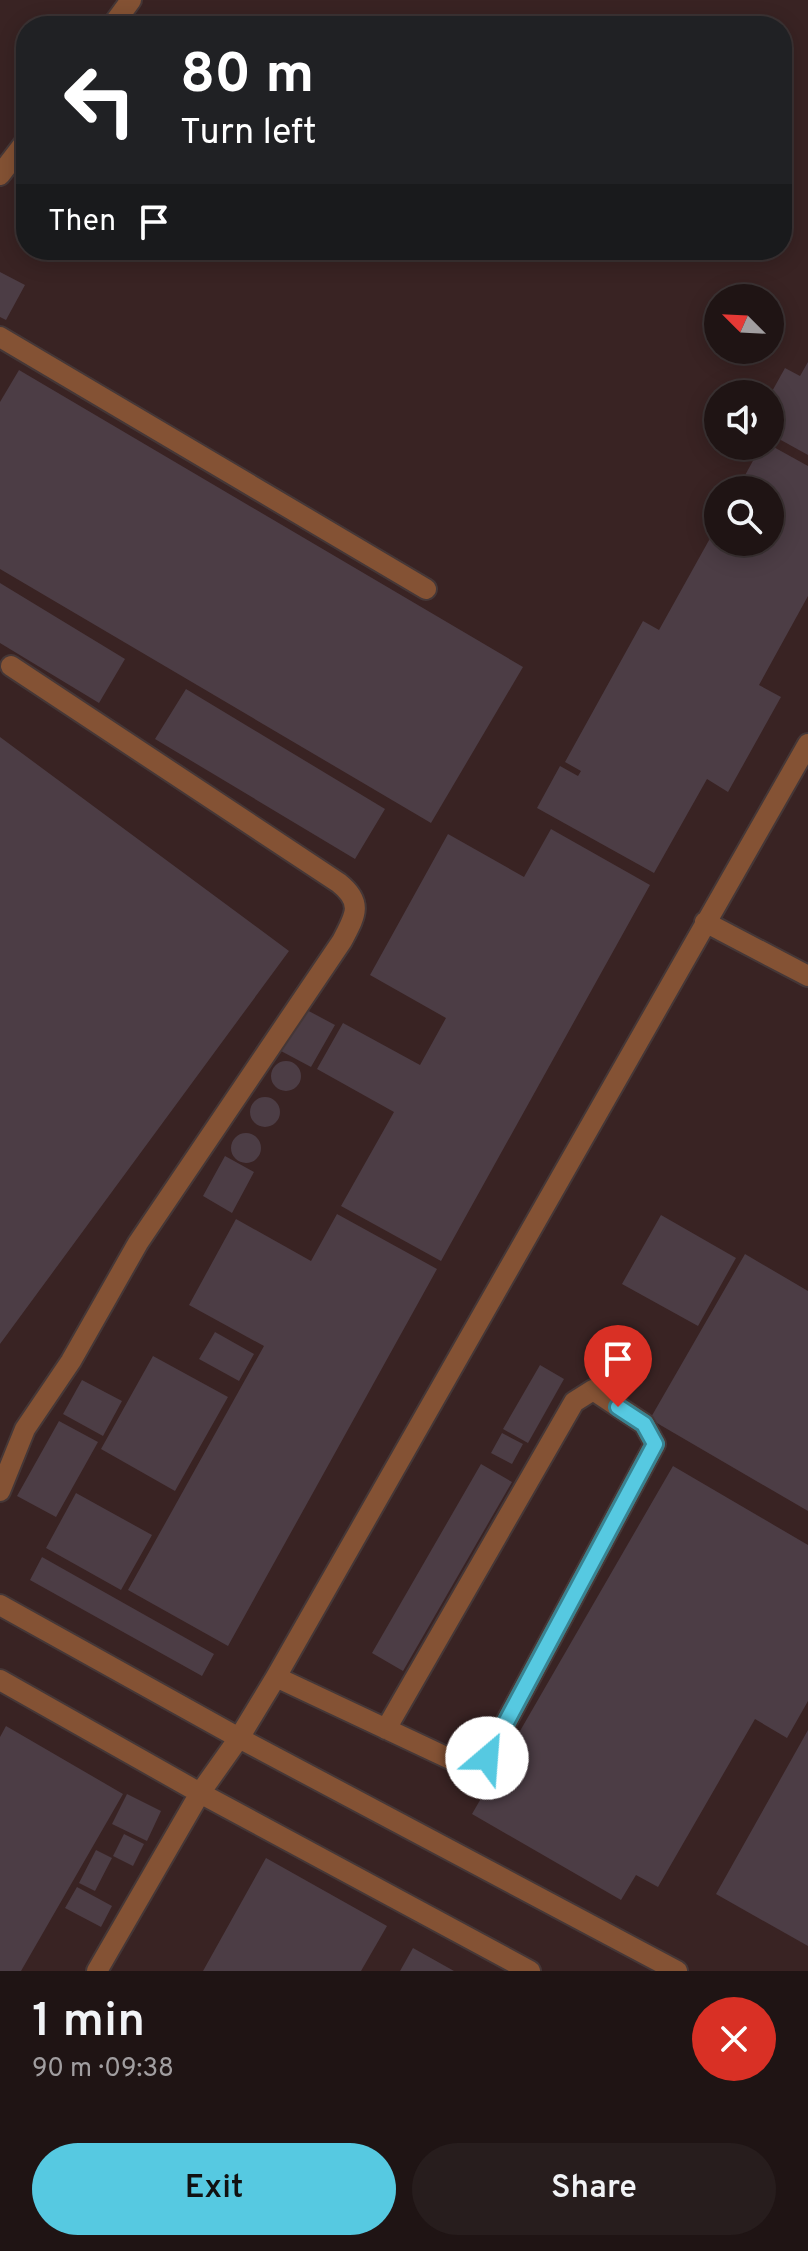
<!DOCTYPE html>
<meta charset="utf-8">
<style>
:root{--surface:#1f1414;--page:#271d1d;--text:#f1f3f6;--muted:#a19ea0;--line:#3c3334;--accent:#56c9e1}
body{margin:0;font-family:Overpass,sans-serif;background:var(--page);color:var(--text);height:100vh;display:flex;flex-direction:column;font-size:30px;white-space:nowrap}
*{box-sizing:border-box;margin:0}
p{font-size:26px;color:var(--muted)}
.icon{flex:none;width:44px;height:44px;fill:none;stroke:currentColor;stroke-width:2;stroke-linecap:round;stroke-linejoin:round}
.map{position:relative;height:1971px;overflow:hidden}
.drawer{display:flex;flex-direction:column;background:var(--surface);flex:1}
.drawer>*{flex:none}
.top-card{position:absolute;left:16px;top:16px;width:776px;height:244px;border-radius:32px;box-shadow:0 4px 20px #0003,0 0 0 2px var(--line);background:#202124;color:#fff;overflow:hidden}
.needle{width:52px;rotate:294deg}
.tools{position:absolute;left:704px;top:284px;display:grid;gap:16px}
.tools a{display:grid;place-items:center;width:80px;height:80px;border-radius:50%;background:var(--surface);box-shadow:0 4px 20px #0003,0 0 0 2px var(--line);font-size:40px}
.pin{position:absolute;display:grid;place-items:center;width:68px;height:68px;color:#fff;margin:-82px -34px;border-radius:50% 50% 50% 0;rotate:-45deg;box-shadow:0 0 8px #0007}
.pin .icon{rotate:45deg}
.me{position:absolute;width:88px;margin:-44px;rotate:27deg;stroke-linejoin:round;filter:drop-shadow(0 0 6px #0008)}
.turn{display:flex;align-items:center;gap:28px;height:168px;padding:0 32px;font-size:36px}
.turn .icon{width:104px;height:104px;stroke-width:2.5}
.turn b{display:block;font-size:56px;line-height:68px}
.then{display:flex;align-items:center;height:76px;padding:0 32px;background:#0003;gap:16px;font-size:30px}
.round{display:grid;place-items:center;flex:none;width:84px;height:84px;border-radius:42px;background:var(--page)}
.headline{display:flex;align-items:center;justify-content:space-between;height:136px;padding:0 32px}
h1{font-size:48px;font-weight:600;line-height:60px}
.button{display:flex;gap:16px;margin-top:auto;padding:16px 32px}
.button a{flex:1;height:92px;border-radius:48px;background:var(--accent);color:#111;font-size:32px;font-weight:600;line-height:92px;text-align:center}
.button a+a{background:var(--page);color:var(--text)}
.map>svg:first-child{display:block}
</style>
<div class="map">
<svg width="808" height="1971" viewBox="0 0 808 1971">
<rect width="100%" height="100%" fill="#291a1a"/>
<!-- built -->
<path fill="#392323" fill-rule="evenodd" d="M0,0H808V1971H0ZM26,26H782V250H26ZM718,298H770V350H718ZM718,394H770V446H718ZM718,490H770V542H718Z"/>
<!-- building -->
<path fill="#4c3d45" d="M0,272L25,285L6,320L0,317Z
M808,362V455L770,434V395L785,368L800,376Z
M19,370L523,667L431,823L0,569V402Z
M770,445L808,466V596L759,685L781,697L728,792L707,779L654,873L537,808L560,766L578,776L581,771L565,762L643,621L659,630L718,524V542H770V490H737L761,446Z
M0,583L125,659L99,703L0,643Z
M186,689L385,809L355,859L155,739Z
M0,737L289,951L0,1344Z
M551,829L650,885L441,1261L341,1206L394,1112L317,1069L343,1023L420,1065L446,1018L370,975L448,834L524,877Z
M305,1009L335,1025L311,1067L281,1051Z
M271 1076a15 15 0 1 1 30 0a15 15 0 1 1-30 0Z
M250 1112a15 15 0 1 1 30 0a15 15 0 1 1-30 0Z
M231 1148a15 15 0 1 1 30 0a15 15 0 1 1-30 0Z
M225,1156L254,1172L232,1213L203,1196Z
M337,1214L437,1269L228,1646L128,1590L264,1346L189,1305L236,1219L311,1261Z
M661,1215L736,1258L698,1326L622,1284Z
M745,1254L808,1291V1511L650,1419Z
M215,1332L254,1354L239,1381L199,1359Z
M153,1356L228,1397L175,1491L101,1449Z
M540,1365L564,1379L528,1443L503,1429Z
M82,1380L122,1401L103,1436L63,1414Z
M59,1421L98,1442L56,1517L17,1496Z
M502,1433L523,1444L512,1464L491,1453Z
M481,1464L512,1482L403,1671L372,1653Z
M673,1466L808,1545V1701L787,1738L755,1719L658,1887L636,1875L621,1900L472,1814Z
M76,1493L152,1535L121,1590L46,1548Z
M42,1557L214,1654L202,1676L30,1580Z
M6,1726L123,1794L21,1971H0V1737Z
M808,1730V1946L716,1894Z
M127,1794L161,1811L147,1841L112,1824Z
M124,1834L144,1844L133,1866L113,1856Z
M96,1850L112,1858L95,1891L79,1883Z
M266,1858L387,1926L361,1971H203Z
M77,1887L112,1906L101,1927L65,1908Z
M413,1948L454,1971H400Z"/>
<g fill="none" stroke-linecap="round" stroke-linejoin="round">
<defs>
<path id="minor" d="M112,26L131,0
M0,175L26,141
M0,337L426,589
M705,922L808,976
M0,1491L25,1429L71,1361L138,1243L342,941C355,916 364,903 339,883L11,666
M0,1605L239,1738L677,1971
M276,1677L465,1766L487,1758L655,1444L644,1424L593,1390L574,1402L386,1729
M0,1680L200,1793L530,1971
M97,1971L200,1793L239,1738L276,1677L808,744"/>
</defs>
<!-- minor casing -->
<use href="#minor" stroke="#453737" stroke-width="24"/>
<!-- minor -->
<use href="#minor" stroke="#845234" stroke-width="20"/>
</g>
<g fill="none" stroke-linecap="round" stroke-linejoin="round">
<defs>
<path id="route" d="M487,1758L655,1444L644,1424L618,1407"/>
</defs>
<!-- route casing -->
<use href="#route" stroke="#388392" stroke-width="20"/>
<!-- route -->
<use href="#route" stroke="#56c9e1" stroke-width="14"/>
</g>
</svg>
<div class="tools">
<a><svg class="needle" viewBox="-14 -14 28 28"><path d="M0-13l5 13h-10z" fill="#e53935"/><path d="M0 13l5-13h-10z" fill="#a19ea0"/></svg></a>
<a><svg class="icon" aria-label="sound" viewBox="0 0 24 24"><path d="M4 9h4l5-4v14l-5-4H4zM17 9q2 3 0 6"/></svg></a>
<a><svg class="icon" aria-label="search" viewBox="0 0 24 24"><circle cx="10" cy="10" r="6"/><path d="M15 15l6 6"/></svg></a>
</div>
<div class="pin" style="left:618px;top:1407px;background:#d93025"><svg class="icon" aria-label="arrive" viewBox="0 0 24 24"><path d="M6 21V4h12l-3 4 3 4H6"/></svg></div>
<svg class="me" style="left:487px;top:1758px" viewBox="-20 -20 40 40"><circle r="19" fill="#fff"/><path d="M0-13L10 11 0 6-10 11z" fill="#56c9e1"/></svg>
<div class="top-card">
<div class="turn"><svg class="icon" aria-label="left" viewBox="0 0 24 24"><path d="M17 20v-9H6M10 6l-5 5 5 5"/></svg><div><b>80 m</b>Turn left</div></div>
<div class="then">Then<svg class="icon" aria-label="arrive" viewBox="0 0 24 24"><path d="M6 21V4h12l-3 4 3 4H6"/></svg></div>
</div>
</div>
<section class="drawer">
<div class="headline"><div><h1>1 min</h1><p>90 m · 09:38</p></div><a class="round" style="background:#d93025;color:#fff"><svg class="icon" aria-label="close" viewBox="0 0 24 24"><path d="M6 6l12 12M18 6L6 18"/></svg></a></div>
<div class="button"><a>Exit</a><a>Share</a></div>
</section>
